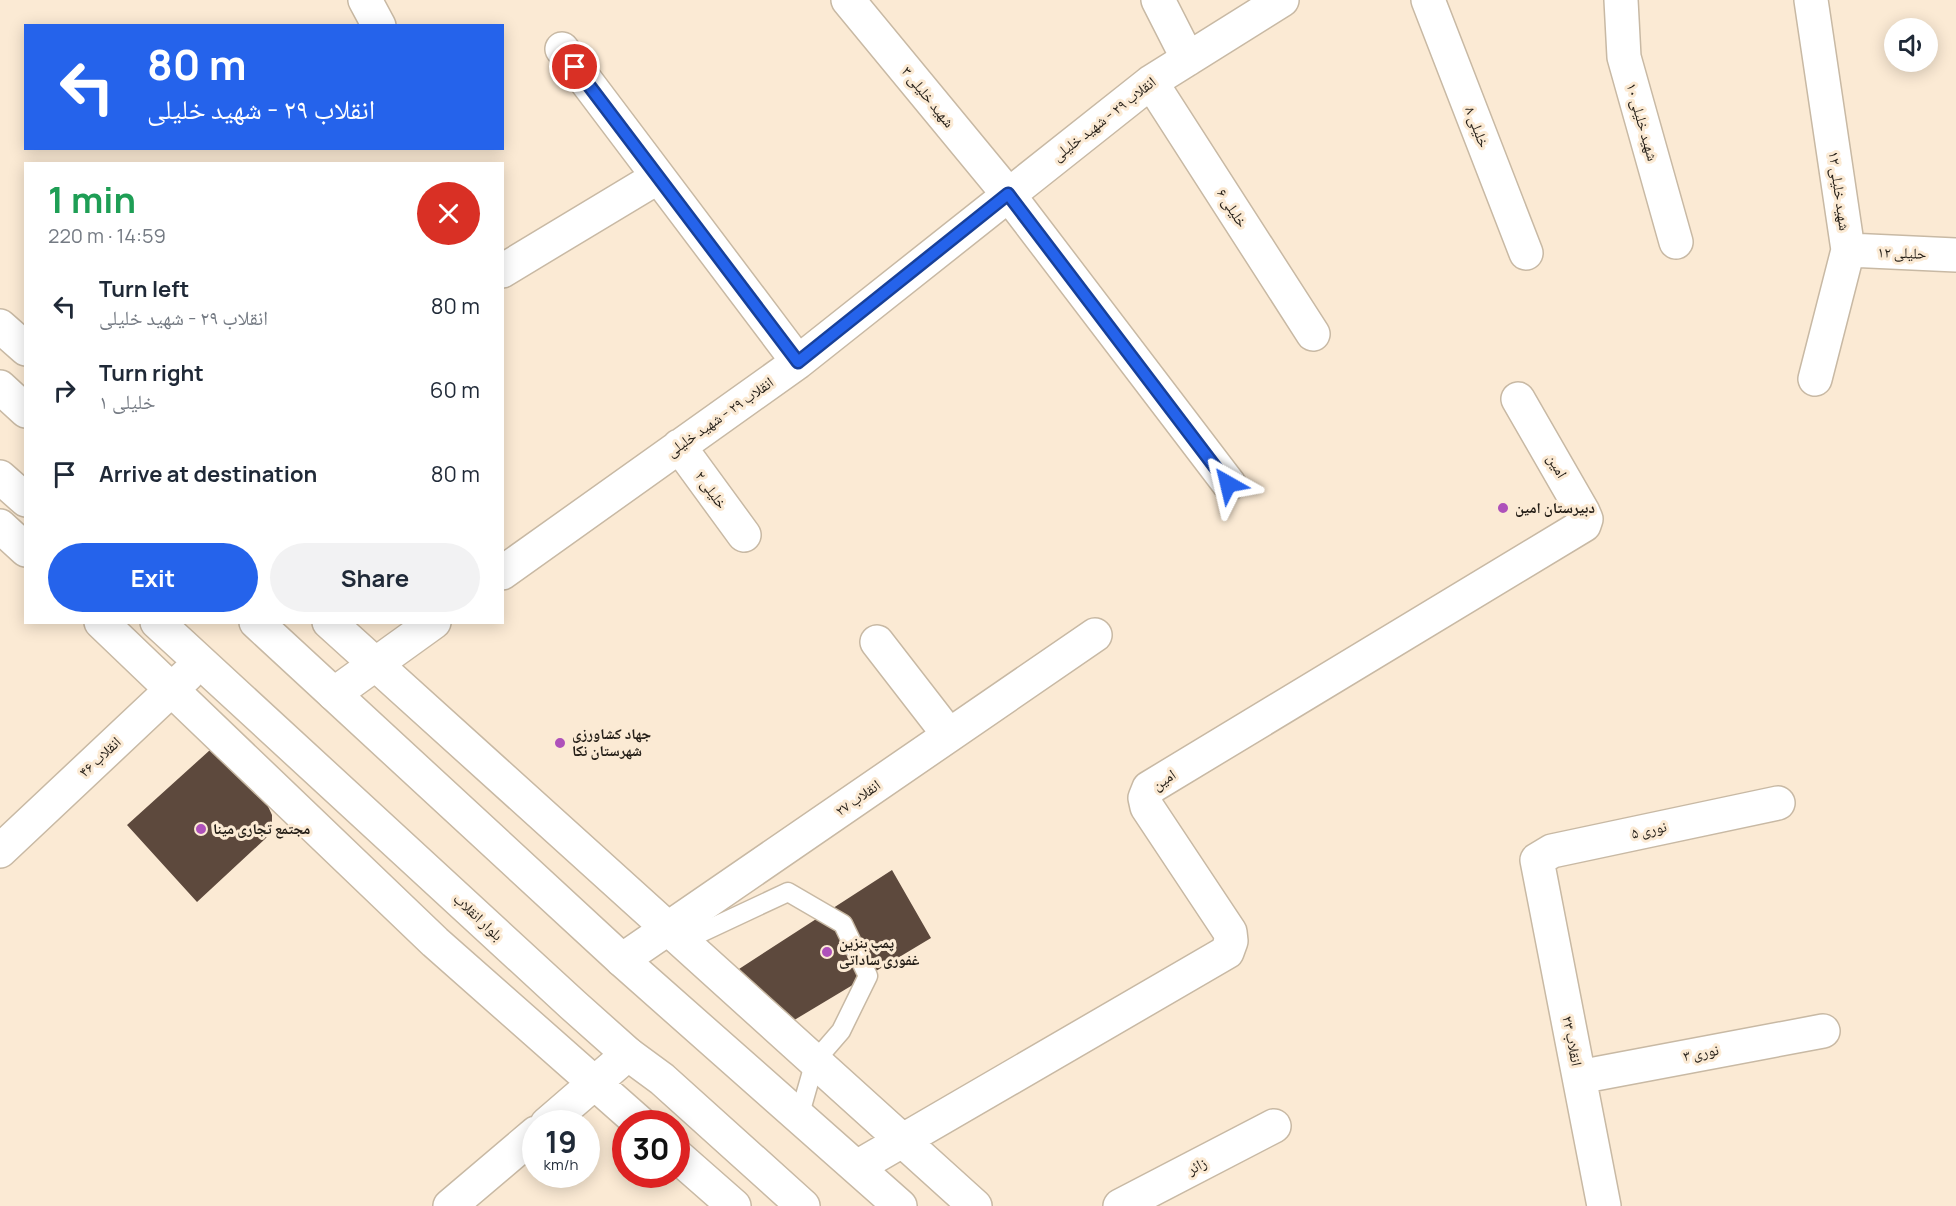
<!DOCTYPE html>
<meta charset="utf-8">
<style>
:root{--surface:#fff;--page:#f2f2f3;--text:#1f2937;--muted:#747a83;--accent:#2563eb}
body{margin:0;font-family:Manrope,"Noto Naskh Arabic",sans-serif;background:var(--page);color:var(--text);height:100vh;display:flex;flex-direction:column;font-size:22px;white-space:nowrap}
*{box-sizing:border-box;margin:0}
p{font-size:20px;color:var(--muted)}
.icon{flex:none;width:33px;height:33px;fill:none;stroke:currentColor;stroke-width:2;stroke-linecap:round;stroke-linejoin:round}
.map{position:relative;flex:1;overflow:hidden}
.panel{position:absolute;left:24px;top:162px;width:480px;height:462px;display:flex;flex-direction:column;background:var(--surface);border-radius:0px;box-shadow:0 3px 15px #0003}
.panel>*{flex:none}
.banner{position:absolute;left:24px;top:24px;width:480px;height:126px;border-radius:0px;box-shadow:0 3px 15px #0003;background:#2563eb;color:#fff;overflow:hidden}
.fabs{position:absolute;left:1884px;top:18px;display:grid;gap:12px}
.fabs a{display:grid;place-items:center;width:54px;height:54px;border-radius:50%;background:var(--surface);box-shadow:0 3px 15px #0003;font-size:30px}
.speed{position:absolute;left:522px;top:1110px;display:flex;gap:12px;font-size:30px;font-weight:700;text-align:center}
.speed>*{display:grid;place-content:center;width:78px;height:78px;border-radius:50%;background:var(--surface);box-shadow:0 3px 15px #0003;line-height:1}
.speed small{font-size:15px;font-weight:400}
.speed .limit{border:9px solid #d22;background:#fff;color:#111}
.pin{position:absolute;display:grid;place-items:center;width:51px;height:51px;color:#fff;margin:-26px;border:3px solid #fff;border-radius:50%;box-shadow:0 2px 6px #0007}
.me{position:absolute;width:66px;margin:-33px;rotate:323deg;stroke-linejoin:round;filter:drop-shadow(0 0 4px #0008)}
.turn{display:flex;align-items:center;gap:21px;height:126px;padding:0 24px;font-size:27px}
.turn .icon{width:78px;height:78px;stroke-width:2.5}
.turn b{display:block;font-size:42px;line-height:51px}
.round{display:grid;place-items:center;flex:none;width:63px;height:63px;border-radius:32px;background:var(--page)}
.summary{display:flex;align-items:center;justify-content:space-between;height:102px;padding:0 24px}
h1{font-size:36px;font-weight:700;line-height:45px;color:#1e9e55}
.button{display:flex;gap:12px;margin-top:auto;padding:12px 24px}
.button a{flex:1;height:69px;border-radius:36px;background:var(--accent);color:#fff;font-size:24px;font-weight:700;line-height:69px;text-align:center}
.button a+a{background:var(--page);color:var(--text)}
ul{padding:0;list-style:none}
li{display:flex;align-items:center;gap:18px;height:84px;padding:0 24px}
li div{flex:1}
li b{display:block;font-size:22px}
li em{font-style:normal}
.map>svg:first-child{display:block}
</style>
<div class="map">
<svg width="1956" height="1206" viewBox="0 0 1956 1206">
<rect width="100%" height="100%" fill="#fbead4"/>
<!-- building -->
<path fill="#5d493d" d="M210,750L266,802L272,815V825L271,832L265,839L197,902L127,825Z
M892,870L931,938L791,1022L739,969Z"/>
<g fill="none" stroke-linecap="round" stroke-linejoin="round">
<defs>
<path id="lane" d="M677,944L788,892L843,924L868,976L841,1031L815,1061L799,1117"/>
<path id="street" d="M365,0L379,26
M848,0L1008,194L1229,484
M1158,0L1188,59
M1428,0L1526,253
M1621,0L1624,57L1676,242
M1811,0L1848,250L1815,379
M562,49L798,362
M1151,82L1313,334
M1848,250L1956,255
M502,271L658,177
M0,326L26,349
M679,446L744,535
M0,526L26,550
M502,573L798,362L1151,82L1282,0
M101,622L435,942L641,1124
M329,622L975,1206
M877,642L949,735
M334,694L434,622
M0,851L187,675
M622,960L1095,635
M1579,1077L1823,1031
M547,1124L628,1054
M676,1155L734,1206
M857,1167L1227,952L1231,941L1230,932L1147,807L1145,798L1149,788L1584,525L1586,519L1583,512L1518,399
M450,1206L536,1133
M1120,1206L1274,1126
M1604,1206L1537,860L1552,851L1778,803"/>
<path id="primary" d="M0,387L26,411
M0,477L26,500
M157,622L573,1005L628,1054L662,1079L803,1206
M256,622L622,960L900,1206"/>
</defs>
<!-- lane casing -->
<use href="#lane" stroke="#c8b9a4" stroke-width="21"/>
<!-- street casing -->
<use href="#street" stroke="#c8b9a4" stroke-width="36"/>
<!-- primary casing -->
<use href="#primary" stroke="#c8b9a4" stroke-width="36"/>
<!-- lane -->
<use href="#lane" stroke="#fff" stroke-width="18"/>
<!-- street -->
<use href="#street" stroke="#fff" stroke-width="33"/>
<!-- primary -->
<use href="#primary" stroke="#fff" stroke-width="33"/>
</g>
<g fill="none" stroke-linecap="round" stroke-linejoin="round">
<defs>
<path id="route" d="M575,67L798,362L1008,194L1228,484"/>
</defs>
<!-- route casing -->
<use href="#route" stroke="#184099" stroke-width="15"/>
<!-- route -->
<use href="#route" stroke="#2563eb" stroke-width="10"/>
</g>
<!-- markers -->
<g fill="#ae51ba" stroke="#fbead4" stroke-width="2">
<circle cx="1503" cy="508" r="6"/>
<circle cx="560" cy="743" r="6"/>
<circle cx="201" cy="829" r="6"/>
<circle cx="827" cy="952" r="6"/>
</g>
<g text-anchor="middle" stroke-width="6" stroke-linejoin="round" paint-order="stroke">
<!-- street labels -->
<g font-size="15" fill="#231d16" stroke="#fbead4">
<text transform="translate(928 97) rotate(51)" y="5">شهید خلیلی ۳</text>
<text transform="translate(1104 119) rotate(-38)" y="5">انقلاب ۲۹ - شهید خلیلی</text>
<text transform="translate(1642 122) rotate(74)" y="5">شهید خلیلی ۱۰</text>
<text transform="translate(1477 127) rotate(69)" y="5">خلیلی ۸</text>
<text transform="translate(1839 191) rotate(82)" y="5">شهید خلیلی ۱۲</text>
<text transform="translate(1232 208) rotate(57)" y="5">خلیلی ۶</text>
<text transform="translate(1902 253) rotate(2)" y="5">حلیلی ۱۲</text>
<text transform="translate(720 417) rotate(-35)" y="5">انقلاب ۲۹ - شهید خلیلی</text>
<text transform="translate(1557 466) rotate(60)" y="5">امین</text>
<text transform="translate(711 490) rotate(54)" y="5">خلیلی ۲</text>
<text transform="translate(100 757) rotate(-43)" y="5">انقلاب ۴۶</text>
<text transform="translate(1164 780) rotate(-34)" y="5">امین</text>
<text transform="translate(858 798) rotate(-35)" y="5">انقلاب ۲۷</text>
<text transform="translate(1649 830) rotate(-12)" y="5">نوری ۵</text>
<text transform="translate(478 917) rotate(43)" y="5">بلوار انقلاب</text>
<text transform="translate(1572 1041) rotate(79)" y="5">انقلاب ۲۳</text>
<text transform="translate(1701 1053) rotate(-11)" y="5">نوری ۳</text>
<text transform="translate(1197 1166) rotate(-27)" y="5">زائر</text>
</g>
<!-- poi labels -->
<g font-size="15" font-weight="bold" fill="#231d16" stroke="#fbead4" text-anchor="start">
<text x="1515" y="513">دبیرستان امین</text>
<text x="572" y="739">جهاد کشاورزی<tspan x="572" dy="17">شهرستان نکا</tspan></text>
<text x="213" y="834">مجتمع تجاری مینا</text>
<text x="839" y="948">پمپ بنزین<tspan x="839" dy="17">غفوری ساداتی</tspan></text>
</g>
</g>
</svg>
<div class="fabs">
<a><svg class="icon" aria-label="sound" viewBox="0 0 24 24"><path d="M4 9h4l5-4v14l-5-4H4zM17 9q2 3 0 6"/></svg></a>
</div>
<div class="speed"><div>19<small>km/h</small></div><div class="limit">30</div></div>
<div class="pin" style="left:575px;top:67px;background:#d93025"><svg class="icon" aria-label="arrive" viewBox="0 0 24 24"><path d="M6 21V4h12l-3 4 3 4H6"/></svg></div>
<svg class="me" style="left:1228px;top:484px" viewBox="-20 -20 40 40"><path d="M0-17L14 15 0 8-14 15z" fill="#2563eb" stroke="#fff" stroke-width="4"/></svg>
<div class="banner">
<div class="turn"><svg class="icon" aria-label="left" viewBox="0 0 24 24"><path d="M17 20v-9H6M10 6l-5 5 5 5"/></svg><div><b>80 m</b>انقلاب ۲۹ - شهید خلیلی</div></div>
</div>
<section class="panel">
<div class="summary"><div><h1>1 min</h1><p>220 m · 14:59</p></div><a class="round" style="background:#d93025;color:#fff"><svg class="icon" aria-label="close" viewBox="0 0 24 24"><path d="M6 6l12 12M18 6L6 18"/></svg></a></div>
<ul>
<li><svg class="icon" aria-label="left" viewBox="0 0 24 24"><path d="M17 20v-9H6M10 6l-5 5 5 5"/></svg><div><b>Turn left</b><p>انقلاب ۲۹ - شهید خلیلی</p></div><em>80 m</em></li>
<li><svg class="icon" aria-label="right" viewBox="0 0 24 24"><path d="M7 20v-9h11M14 6l5 5-5 5"/></svg><div><b>Turn right</b><p>خلیلی ۱</p></div><em>60 m</em></li>
<li><svg class="icon" aria-label="arrive" viewBox="0 0 24 24"><path d="M6 21V4h12l-3 4 3 4H6"/></svg><div><b>Arrive at destination</b></div><em>80 m</em></li>
</ul>
<div class="button"><a>Exit</a><a>Share</a></div>
</section>
</div>
